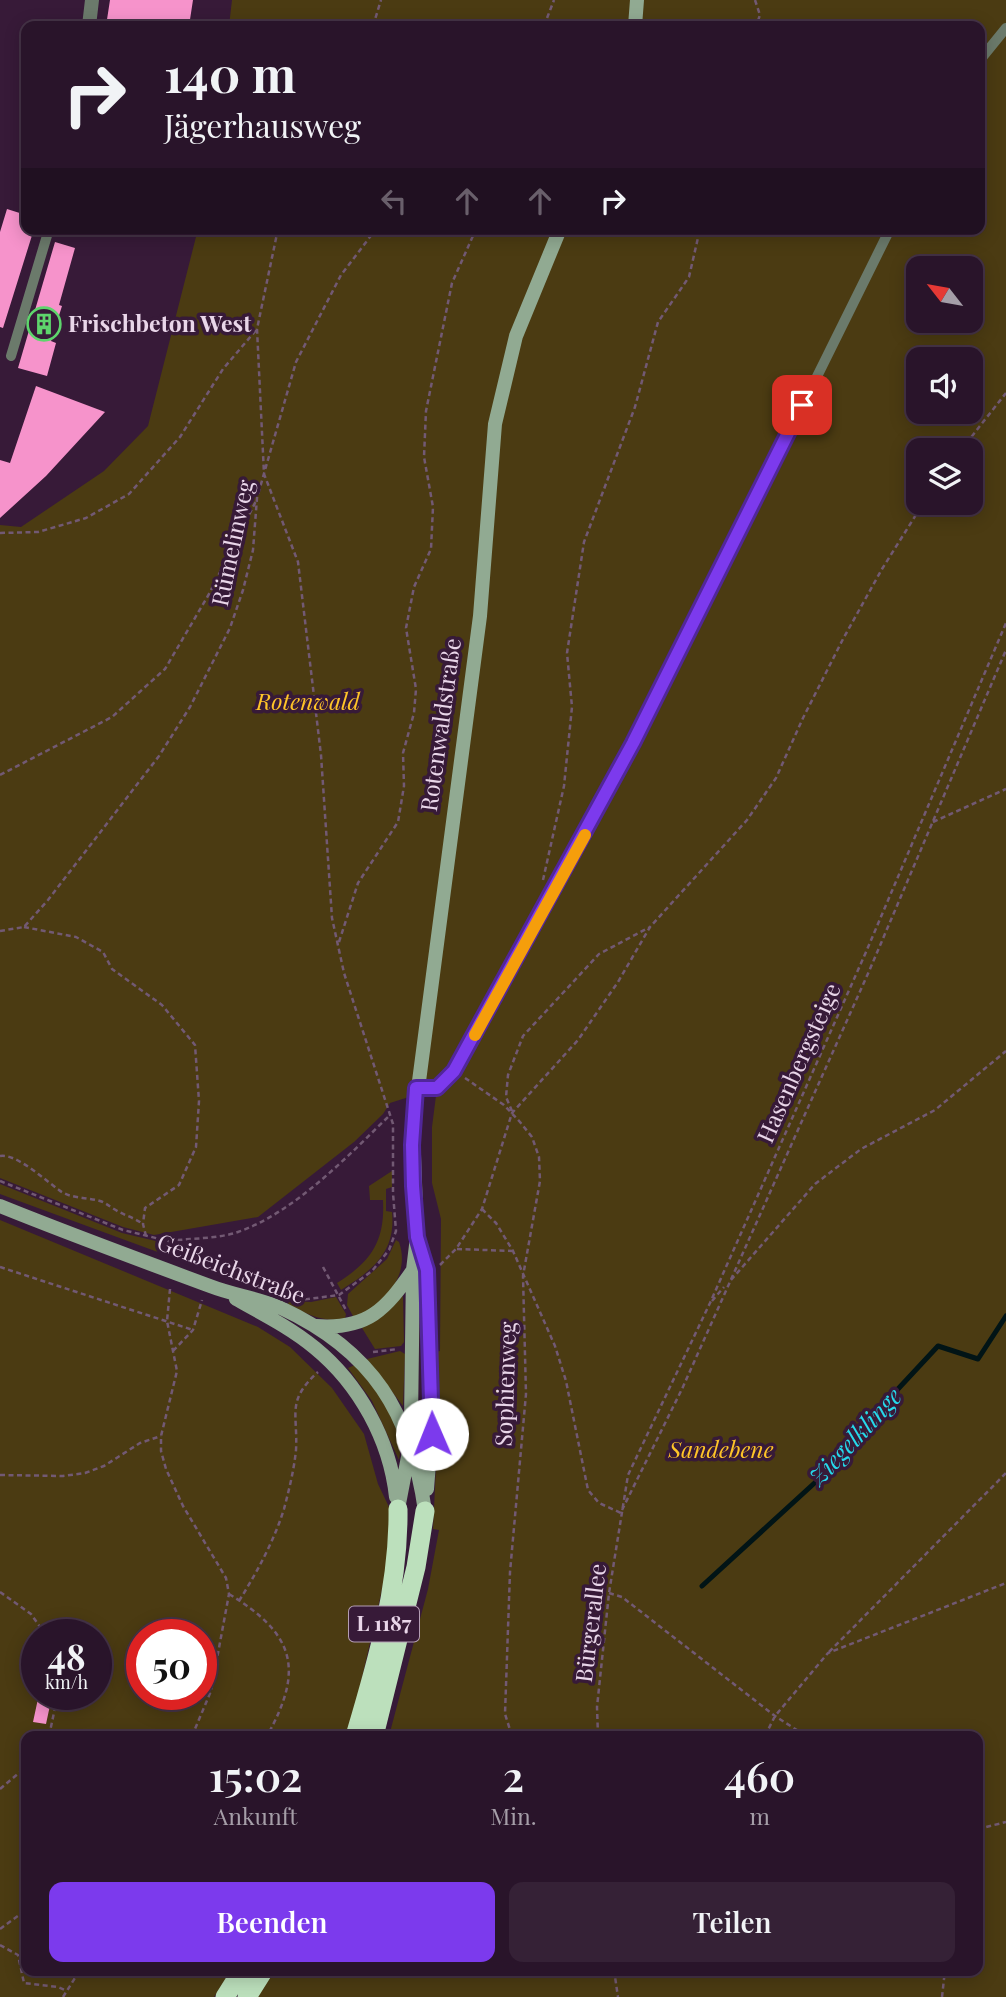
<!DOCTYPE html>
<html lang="de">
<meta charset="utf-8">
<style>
:root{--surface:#29142a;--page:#352136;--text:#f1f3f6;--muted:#a59ea8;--line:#453347;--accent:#7c3aed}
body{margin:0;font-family:"Playfair Display",serif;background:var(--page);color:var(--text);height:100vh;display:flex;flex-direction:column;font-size:26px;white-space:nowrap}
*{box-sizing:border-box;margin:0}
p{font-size:23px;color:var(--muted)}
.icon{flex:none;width:38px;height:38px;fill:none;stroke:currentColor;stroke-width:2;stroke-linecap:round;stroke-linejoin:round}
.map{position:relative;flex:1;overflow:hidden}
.sheet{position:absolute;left:21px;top:1731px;width:962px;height:245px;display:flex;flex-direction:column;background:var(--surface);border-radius:14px;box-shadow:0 4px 18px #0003,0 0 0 2px var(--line)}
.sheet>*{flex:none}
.banner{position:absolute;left:21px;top:21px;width:964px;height:214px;border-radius:14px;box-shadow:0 4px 18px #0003,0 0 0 2px var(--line);background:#29142a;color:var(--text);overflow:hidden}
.needle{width:46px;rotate:301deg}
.tools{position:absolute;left:906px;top:256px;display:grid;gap:14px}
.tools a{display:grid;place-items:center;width:77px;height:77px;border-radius:14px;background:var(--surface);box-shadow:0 4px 18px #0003,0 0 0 2px var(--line);font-size:35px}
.speed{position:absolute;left:21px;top:1619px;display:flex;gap:14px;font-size:35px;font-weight:700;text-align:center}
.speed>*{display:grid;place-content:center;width:91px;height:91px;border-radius:50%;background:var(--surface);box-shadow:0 4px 18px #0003,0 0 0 2px var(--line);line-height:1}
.speed small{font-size:18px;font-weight:400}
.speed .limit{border:10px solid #d22;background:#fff;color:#111}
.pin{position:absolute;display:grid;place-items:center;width:60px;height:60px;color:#fff;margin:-30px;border-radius:14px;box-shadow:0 4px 10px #0006}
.me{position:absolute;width:77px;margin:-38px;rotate:359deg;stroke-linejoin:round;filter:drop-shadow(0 0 5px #0008)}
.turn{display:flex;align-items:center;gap:24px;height:147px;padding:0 28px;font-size:32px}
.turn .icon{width:91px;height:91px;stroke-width:2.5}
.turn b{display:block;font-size:49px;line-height:60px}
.lanes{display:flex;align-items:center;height:66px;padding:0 28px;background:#0003;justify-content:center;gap:35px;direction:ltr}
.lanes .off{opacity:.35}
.eta{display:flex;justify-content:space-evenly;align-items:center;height:119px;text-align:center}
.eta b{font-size:42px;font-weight:600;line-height:49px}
.primary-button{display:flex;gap:14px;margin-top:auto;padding:14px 28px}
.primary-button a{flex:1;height:80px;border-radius:14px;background:var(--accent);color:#fff;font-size:28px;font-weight:600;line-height:80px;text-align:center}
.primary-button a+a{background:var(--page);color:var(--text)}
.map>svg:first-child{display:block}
</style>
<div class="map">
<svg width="1006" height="1997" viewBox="0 0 1006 1997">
<rect width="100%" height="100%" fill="#371a38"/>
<!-- green -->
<path fill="#4b3b12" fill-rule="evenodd" d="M232,0H1006V1997H257L274,1970H978V1736H389L428,1589L439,1530L433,1529L438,1426L435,1352L440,1351L441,1219L432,1183V1127L437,1088L390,1103L383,1114L354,1142L258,1217L154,1235L123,1227L0,1178V525L21,527L104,471L148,426L198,229H980V26H229ZM919,268H971V320H919ZM919,359H971V411H919ZM919,450H971V502H919Z
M392,1171V1187L386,1189V1211L392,1212C396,1252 373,1270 341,1290L337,1283C372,1261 385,1241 383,1200H370L369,1186Z
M0,1184L122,1233L160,1242L174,1258L8,1197L0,1194Z
M0,1220L258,1327L290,1347L332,1388L364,1434L378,1484L389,1507L390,1531L385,1576L357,1700L346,1736H26V1970L231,1971L214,1997H0ZM37,1634H96V1694H37ZM142,1634H201V1694H142Z
M396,1240L399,1242C411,1276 384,1305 354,1318L347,1305L348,1294L387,1259Z
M403,1296L404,1342L401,1346L375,1349L362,1328Z
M336,1297L346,1314L345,1319C322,1322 308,1315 288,1304L289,1301L311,1302Z
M400,1351L405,1354L403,1406L367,1359Z
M355,1365C376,1391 407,1423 399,1460L372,1401L348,1368Z"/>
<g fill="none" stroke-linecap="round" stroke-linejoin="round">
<!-- stream -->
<path stroke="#011416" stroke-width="5" d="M702,1586L832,1467L871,1418L938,1346L978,1359L1006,1316"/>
</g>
<!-- building -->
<path fill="#f693cb" d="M110,0H193L189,26H106Z
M7,209L26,215V229H34L3,328L0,327V232Z
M55,242L75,248L59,305L62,306L51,341L56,343L47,376L18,368Z
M36,386L105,412L46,476L0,518V460L10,463Z
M39,1694L52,1696L46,1724L33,1722Z"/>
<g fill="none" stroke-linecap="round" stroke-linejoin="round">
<!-- path -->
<path stroke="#725973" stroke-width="2.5" stroke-dasharray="5 3.5" stroke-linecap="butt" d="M755,0L760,15L756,26
M373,26L381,0
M544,26L554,0
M278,229L257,329L264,474L298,562L321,755L332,918L344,973L393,1124V1193L396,1231L389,1250L372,1271L339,1295L300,1300
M961,450L1006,393
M0,533L38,532L86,518L129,494L180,437L223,369L257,329
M0,775L112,717L165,669L209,594L256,501
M933,822L1006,789
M543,880L564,786L572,707L567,653L584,542L635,407L658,322L689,277L700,229
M24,927L76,937L103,952L112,969L162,1005L195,1045L199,1101L196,1147L179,1185L145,1208L143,1224L146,1236
M0,931L24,927L48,900L159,756L190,707L230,628L243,590L253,550L257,498L296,362L341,275L376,229
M339,942L358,883L398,822L404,786L403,753L414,713L416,689L406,628L414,587L431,549L433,507L424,457L426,411L452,283L476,229
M465,1078L504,1105L520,1122L532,1137L539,1157L540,1181L523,1276L526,1394L510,1572L505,1714L512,1736
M512,1111L506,1097L508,1075L523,1036L599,954L650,927
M0,1156C16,1153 45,1180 59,1190C70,1199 87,1197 100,1201C106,1203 109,1206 114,1209C123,1215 133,1217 143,1224
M0,1181L123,1230L168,1241L177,1256
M482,1209L496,1223L513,1251L555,1346L566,1381L588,1490L599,1503L621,1513
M169,1241C192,1238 217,1239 238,1232C295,1212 348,1156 390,1115
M457,1249L513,1251
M440,1265L456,1249L482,1209L512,1113L578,1040L618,982L650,927L747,820L776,778L803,718L843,639L882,569L924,502
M0,1267L193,1330
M323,1267L346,1310
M731,1280L815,1184L861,1149L935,1110L1006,1051
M170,1289L167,1321L177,1371L161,1436V1451L166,1469L183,1506L226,1578L229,1594L211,1691L192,1736
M712,1301L724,1287
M173,1351L193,1330L202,1300
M373,1352L398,1349
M0,1475L63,1476L85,1473L104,1466L140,1443L161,1436
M622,1510L682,1389L870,969L1006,650
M0,1592L31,1614L45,1634
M609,1593L622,1597L775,1716L806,1736
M229,1594C294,1634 305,1668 267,1736
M239,1601C257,1572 274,1541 284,1509C289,1490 294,1470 296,1450C298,1413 286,1401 318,1372
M829,1652L1006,1473
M49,1736L58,1694
M598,1736L597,1707L609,1593L628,1475L710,1303L866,952L1006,623
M765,1736L775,1716L828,1653L1006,1583
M0,1789L26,1767
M978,1829L1006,1822
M0,1929L26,1910
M0,1945L18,1955L24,1983L58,1987L67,1991
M614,1970L618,1997
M63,1997L80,1970
M942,1997L945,1970"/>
<!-- service -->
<path stroke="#6b7a6b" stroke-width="10" d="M980,60L1006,28
M11,356L49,229
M416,1088H437L454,1071L584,836L694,625L890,229"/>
<!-- minor -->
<path stroke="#6b7a6b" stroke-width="14" d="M89,26L92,0"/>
<!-- secondary -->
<path stroke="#91aa92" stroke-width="14" d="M635,26L637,0
M0,1206C69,1234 140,1260 210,1286C233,1295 258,1298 281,1308C373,1351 411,1413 425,1511
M419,1245C430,1281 430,1320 430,1358C431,1402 431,1445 427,1489
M236,1299C263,1314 291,1328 315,1348C359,1384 390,1440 396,1497
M316,1326C368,1330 386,1309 413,1270
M398,1509L411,1441V1421L413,1270L417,1237L413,1127L480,616L495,424L516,336L560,229"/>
<!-- trunk -->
<path stroke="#bce0bc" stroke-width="19" d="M355,1736C377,1662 399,1587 398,1509
M374,1736L416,1567L425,1511
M225,1997L242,1970
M247,1997L264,1970"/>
</g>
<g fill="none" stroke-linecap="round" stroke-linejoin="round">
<defs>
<path id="route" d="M432,1434L427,1270L417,1237L413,1186L412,1145L416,1088H437L454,1071L633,743L802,405"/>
</defs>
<!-- route casing -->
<use href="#route" stroke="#51269a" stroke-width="18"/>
<!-- route -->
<use href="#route" stroke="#7c3aed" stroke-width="12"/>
<!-- slow -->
<path stroke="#f59e0b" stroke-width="12" d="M475,1035L585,835"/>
</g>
<!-- icons -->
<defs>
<symbol id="building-ring" viewBox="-11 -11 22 22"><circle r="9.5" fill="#371a38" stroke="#5ed56c" stroke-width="1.5"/><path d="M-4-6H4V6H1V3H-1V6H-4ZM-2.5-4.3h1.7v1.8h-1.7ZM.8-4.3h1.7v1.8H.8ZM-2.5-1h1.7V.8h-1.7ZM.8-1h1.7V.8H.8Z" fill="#5ed56c"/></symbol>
</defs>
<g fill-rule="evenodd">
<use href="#building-ring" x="25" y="305" width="38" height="38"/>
</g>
<g text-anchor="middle" stroke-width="7" stroke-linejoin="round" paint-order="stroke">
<!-- shield labels -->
<rect fill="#371a38" stroke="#b49eb4" stroke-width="2" x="349" y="1606.5" width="70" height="35" rx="5"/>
<g font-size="21" font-weight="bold" fill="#e9d6e9">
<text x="384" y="1631">L 1187</text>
</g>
<!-- poi labels -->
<g font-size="23" font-weight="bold" fill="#e9d6e9" stroke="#371a38" text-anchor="start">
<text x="68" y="332">Frischbeton West</text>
</g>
<!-- street labels -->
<g font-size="23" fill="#e9d6e9" stroke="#371a38">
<text transform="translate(233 543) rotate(-78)" y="8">Rümelinweg</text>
<text transform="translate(441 725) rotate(-82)" y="8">Rotenwaldstraße</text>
<text transform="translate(799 1063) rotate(-66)" y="8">Hasenbergsteige</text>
<text transform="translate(231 1269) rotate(21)" y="8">Geißeichstraße</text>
<text transform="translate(506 1384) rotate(-88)" y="8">Sophienweg</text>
<text transform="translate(591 1623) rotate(-83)" y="8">Bürgerallee</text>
</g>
<!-- park labels -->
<g font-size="23" font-style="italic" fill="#ffc528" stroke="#371a38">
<text x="308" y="710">Rotenwald</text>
<text x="721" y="1458">Sandebene</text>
</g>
<!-- water labels -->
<g font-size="24" font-style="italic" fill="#26d9eb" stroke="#371a38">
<text transform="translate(856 1437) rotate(-47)" y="8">Ziegelklinge</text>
</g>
</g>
</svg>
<div class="tools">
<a><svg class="needle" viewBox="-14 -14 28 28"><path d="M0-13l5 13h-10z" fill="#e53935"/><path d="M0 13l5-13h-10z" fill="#a59ea8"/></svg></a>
<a><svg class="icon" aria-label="sound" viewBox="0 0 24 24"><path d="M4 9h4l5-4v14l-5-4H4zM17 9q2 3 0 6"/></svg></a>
<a><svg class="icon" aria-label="layers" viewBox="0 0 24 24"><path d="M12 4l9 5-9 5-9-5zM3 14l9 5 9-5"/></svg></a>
</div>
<div class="speed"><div>48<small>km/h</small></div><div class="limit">50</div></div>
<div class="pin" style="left:802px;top:405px;background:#d93025"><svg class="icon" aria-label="arrive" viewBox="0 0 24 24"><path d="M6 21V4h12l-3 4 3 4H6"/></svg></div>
<svg class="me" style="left:432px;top:1434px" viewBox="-20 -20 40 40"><circle r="19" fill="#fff"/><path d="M0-13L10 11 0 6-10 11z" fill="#7c3aed"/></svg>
<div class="banner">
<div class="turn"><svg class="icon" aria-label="right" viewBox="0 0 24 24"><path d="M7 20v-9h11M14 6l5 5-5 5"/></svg><div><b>140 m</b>Jägerhausweg</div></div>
<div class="lanes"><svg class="icon off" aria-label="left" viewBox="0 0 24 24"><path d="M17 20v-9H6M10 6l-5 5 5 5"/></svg><svg class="icon off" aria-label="ahead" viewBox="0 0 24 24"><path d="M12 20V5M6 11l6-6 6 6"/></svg><svg class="icon off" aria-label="ahead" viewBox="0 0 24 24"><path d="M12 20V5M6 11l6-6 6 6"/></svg><svg class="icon" aria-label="right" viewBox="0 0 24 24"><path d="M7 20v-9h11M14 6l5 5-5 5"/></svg></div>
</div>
<section class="sheet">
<div class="eta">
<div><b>15:02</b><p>Ankunft</p></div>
<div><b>2</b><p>Min.</p></div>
<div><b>460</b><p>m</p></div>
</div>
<div class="primary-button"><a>Beenden</a><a>Teilen</a></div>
</section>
</div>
